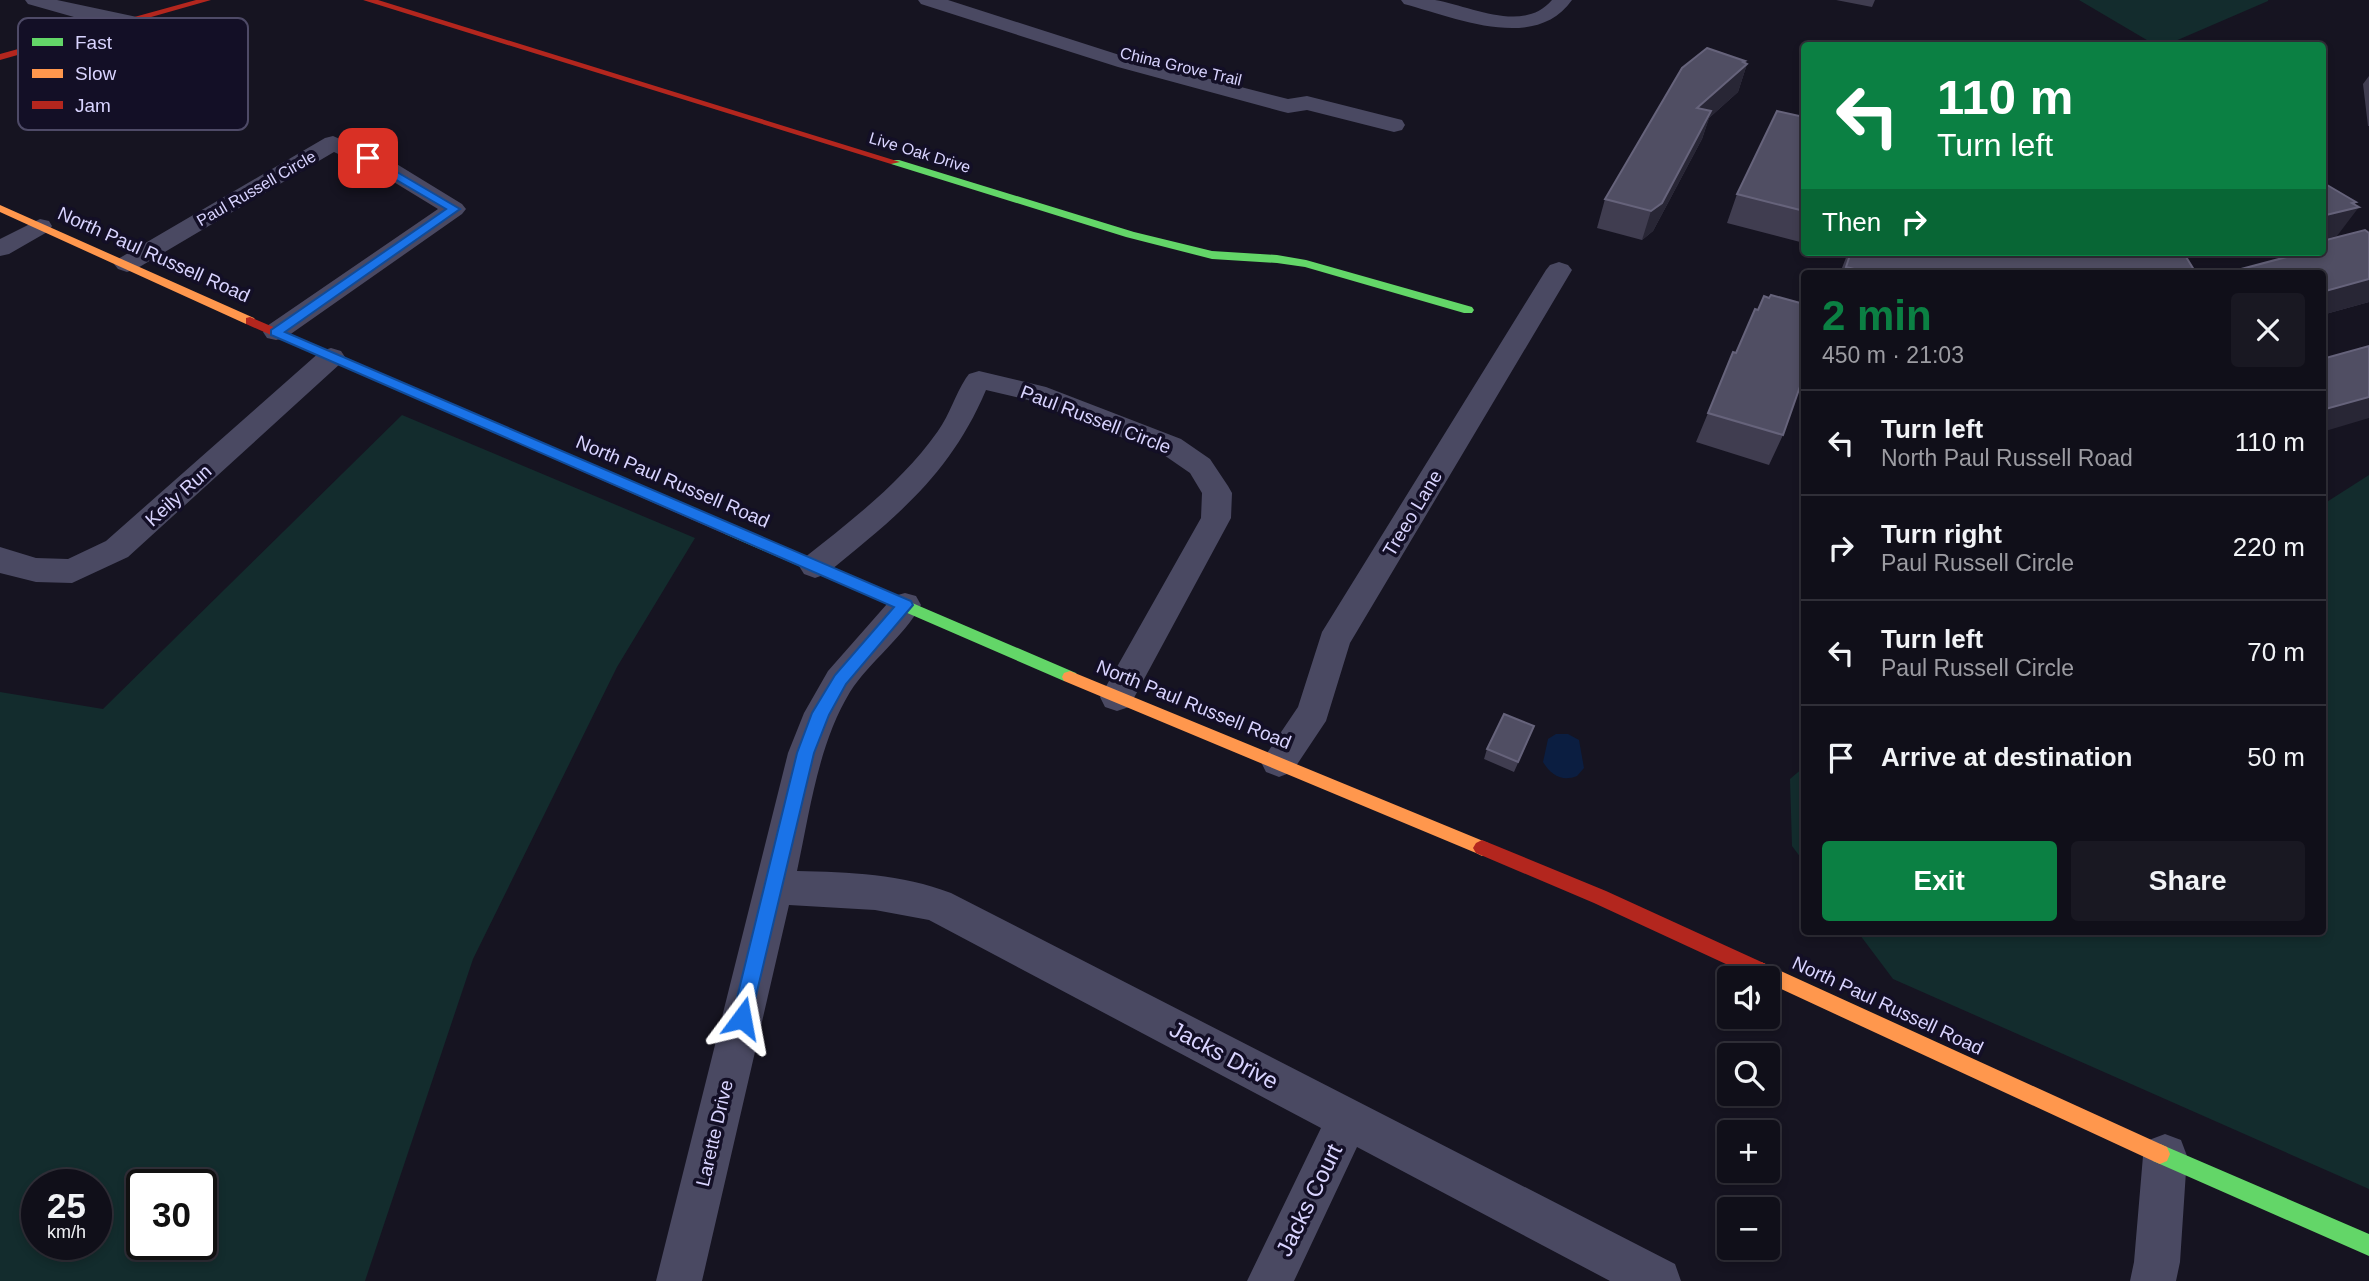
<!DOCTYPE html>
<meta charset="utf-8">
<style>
:root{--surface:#100f19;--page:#191822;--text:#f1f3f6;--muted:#9c9ca2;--line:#302f38;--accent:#0b8043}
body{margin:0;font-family:Arial,sans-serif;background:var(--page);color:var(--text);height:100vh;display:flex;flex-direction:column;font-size:26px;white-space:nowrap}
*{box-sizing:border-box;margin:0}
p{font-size:23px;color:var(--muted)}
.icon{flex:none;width:38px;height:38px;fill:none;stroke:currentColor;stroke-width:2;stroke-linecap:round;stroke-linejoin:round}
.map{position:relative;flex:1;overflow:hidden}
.panel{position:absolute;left:1801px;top:270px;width:525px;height:665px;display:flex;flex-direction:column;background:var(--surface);border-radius:7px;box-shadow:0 4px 10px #0003,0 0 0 2px var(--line)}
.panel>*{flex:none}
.banner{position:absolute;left:1801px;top:42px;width:525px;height:214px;border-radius:7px;box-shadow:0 4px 10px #0003,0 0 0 2px var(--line);background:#0b8043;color:#fff;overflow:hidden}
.buttons{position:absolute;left:1717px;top:966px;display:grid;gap:14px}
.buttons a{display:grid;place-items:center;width:63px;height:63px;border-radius:7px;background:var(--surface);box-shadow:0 4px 10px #0003,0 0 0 2px var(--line);font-size:35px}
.speed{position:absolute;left:21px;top:1169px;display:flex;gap:14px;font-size:35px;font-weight:700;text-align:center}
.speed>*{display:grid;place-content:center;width:91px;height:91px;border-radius:50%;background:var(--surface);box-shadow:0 4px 10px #0003,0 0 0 2px var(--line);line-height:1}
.speed small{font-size:18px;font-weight:400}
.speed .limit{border:4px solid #111;border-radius:10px;background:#fff;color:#111}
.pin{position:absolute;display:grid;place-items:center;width:60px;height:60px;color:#fff;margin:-30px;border-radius:14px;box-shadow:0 4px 10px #0006}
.me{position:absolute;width:77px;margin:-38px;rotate:13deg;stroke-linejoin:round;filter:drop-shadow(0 0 5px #0008)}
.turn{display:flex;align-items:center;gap:24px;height:147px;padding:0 21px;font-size:32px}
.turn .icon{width:91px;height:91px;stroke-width:2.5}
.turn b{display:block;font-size:49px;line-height:60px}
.then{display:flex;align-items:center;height:66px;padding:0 21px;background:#0003;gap:14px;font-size:26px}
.round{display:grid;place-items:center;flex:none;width:74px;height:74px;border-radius:7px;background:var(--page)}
.headline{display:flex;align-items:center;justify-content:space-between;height:119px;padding:0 21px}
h1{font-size:42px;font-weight:700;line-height:52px;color:var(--accent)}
.button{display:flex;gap:14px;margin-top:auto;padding:14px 21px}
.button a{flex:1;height:80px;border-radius:7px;background:var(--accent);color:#fff;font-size:28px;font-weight:700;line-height:80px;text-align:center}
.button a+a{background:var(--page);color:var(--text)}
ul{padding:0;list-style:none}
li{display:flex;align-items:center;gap:21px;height:105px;padding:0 21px;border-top:2px solid var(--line)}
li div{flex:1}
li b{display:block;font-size:26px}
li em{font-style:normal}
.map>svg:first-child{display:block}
</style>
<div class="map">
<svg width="2369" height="1281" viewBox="0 0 2369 1281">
<rect width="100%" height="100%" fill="#161421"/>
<!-- green -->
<path fill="#132c2d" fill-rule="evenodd" d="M2079,0H2268V1L2166,45L2157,46Z
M402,415L695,538L617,667L473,959L365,1281H0V692L103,709ZM37,1185H96V1244H37ZM142,1185H201V1244H142Z
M2369,475V1189L1893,979L1857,931H2322V505Z
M1804,767V862L1792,846L1790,779Z"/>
<!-- water -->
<path fill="#0b1e41" d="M1556,734H1568L1579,740L1584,768L1577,776C1562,782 1551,775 1543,762L1548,739Z"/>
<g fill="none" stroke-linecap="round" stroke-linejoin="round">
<!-- street -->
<path fill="#4a4962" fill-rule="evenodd" d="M25,0H57L137,17L140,21L137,25L130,27L81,19L28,4Z
M918,0H948L1132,59L1288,99L1307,96L1402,120L1405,125L1402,130L1394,132L1307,110L1288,113L1280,111L1118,67L921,4Z
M1401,0C1412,0 1424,0 1435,0C1471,6 1523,34 1552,0H1572C1535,53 1454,17 1404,4Z
M333,136L395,163L462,204L466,209L462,214L285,338L276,340L267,338L263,332L267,326L438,209L379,173L334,152L136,269L127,272L118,269L114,264L118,259L325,138Z
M40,219L49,221L52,226L49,231L9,254L0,256V239Z
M1559,262L1568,265L1572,270L1350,643L1326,721L1292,772L1279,777L1266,772L1261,762L1298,707L1322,632L1546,270L1550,265Z
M331,348L341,351L345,357L341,363L128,557L72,583L36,582L0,573V547L36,558L68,559L106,541L321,351Z
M979,371L1046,387L1181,439L1210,459L1228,486L1232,493L1231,518L1129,707L1117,711L1105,707L1100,697L1201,518L1202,493L1190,473L1161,453L1028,400L986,390C950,475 896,517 826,574L815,578L804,574L799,566L804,558C852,520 902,482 938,431C950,414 955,395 966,378L969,374Z
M905,593L916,596L921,605C903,638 870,661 850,692C818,745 810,811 797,871C849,872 902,874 951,893L1675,1264L1681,1281H1610L1357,1147L1294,1281H1247L1321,1128L929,920L875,910L789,905L702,1281H656L788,753L804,713L828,671L894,596Z
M2165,1134L2181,1140L2187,1156L2180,1262L2176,1281H2130L2134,1262L2143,1156L2149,1140Z"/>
<!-- fast -->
<path fill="#63d668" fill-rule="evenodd" d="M891,160H899L1134,232L1212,251L1277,255L1306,260L1472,307L1474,310L1472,313H1464L1305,267L1277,263L1212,259L1126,237L891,164Z
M730,525L1076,673L1078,677L1076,681H1064L725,534L723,530L725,526Z
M2160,1144L2369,1234V1256L2153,1161L2150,1154L2153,1147Z"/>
<!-- slow -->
<path fill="#ff974d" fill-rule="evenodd" d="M0,205L254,318L256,321L254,324H246L0,212Z
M1070,671L1488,843L1491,848L1488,853L1482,856L1476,853L1064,681L1062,677L1064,673Z
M1761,962L2167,1147L2170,1154L2167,1161L2160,1164L2153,1161L1768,983V978L1754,977L1751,971L1754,965Z"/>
<!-- jam -->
<path fill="#b3261e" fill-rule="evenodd" d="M196,0H211L0,60V54Z
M363,0H378L900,162L891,164Z
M250,317L735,526L737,530L730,535L725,534L246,324V318Z
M1482,840L1606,891L1768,965L1771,971L1768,977H1754L1594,903L1476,853L1473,848L1476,843Z"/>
</g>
<!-- wall -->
<path fill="#403d50" d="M1836,0H1875L1872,7Z
M1745,61L1744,63L1747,64L1738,92L1709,118L1702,139L1653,231L1642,240L1597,228L1605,199Z
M2369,76V126H2368L2363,84Z
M1804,117V243L1727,223L1737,194Z
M1837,252H2183L2196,273H1840L1847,255Z
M2288,252H2322L2369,302L2322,315V273L2284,258Z
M1804,304V379L1803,378L1783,435L1769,465L1696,442L1708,413L1758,310Z
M1530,736L1514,772L1484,759L1487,749Z"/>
<!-- shaded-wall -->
<path fill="#282635" d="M1745,61L1742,69L1747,64L1738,92L1709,118L1702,139L1653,231L1642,240L1651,211L1697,108Z
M2356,202L2351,209L2359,207L2337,236L2322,240L2323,216Z
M2369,279V302L2322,315V292Z
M2369,397V418L2322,432V410Z"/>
<!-- building -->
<path fill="#504e63" stroke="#66637b" stroke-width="2" d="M1707,48L1745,61L1743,62L1747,64L1697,108L1711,111L1662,203L1651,211L1605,199L1682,68Z
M1777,111L1804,117V211L1737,194Z
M2322,182L2356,202L2352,203L2359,207L2322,216Z
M2365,230L2369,233V279L2322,292V273H2226L2298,254L2294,252H2322V241Z
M1851,252H2183L2196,273H1870L1846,267Z
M1771,295L1804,304V375L1783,435L1708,413L1733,352L1736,353L1755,309L1758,310L1764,296L1769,298Z
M2369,346V397L2322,410V359Z
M1504,714L1534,726L1518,762L1487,749Z"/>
<!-- route -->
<path fill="#1a73e8" stroke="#114b97" stroke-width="2" d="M368,155L460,209L285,332L911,601L913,605L846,684L829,715L814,753L749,1025L742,1027L735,1025L732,1018L797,753L812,713L835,675L894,607L271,335V330L446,209L364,161L363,158Z"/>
<g text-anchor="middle" stroke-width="7" stroke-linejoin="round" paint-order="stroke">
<!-- far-street labels -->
<g font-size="16" fill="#d9d4ff" stroke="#130f26">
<text transform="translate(1181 66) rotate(13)" y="6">China Grove Trail</text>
<text transform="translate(920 152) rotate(17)" y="6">Live Oak Drive</text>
<text transform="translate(256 188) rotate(-30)" y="6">Paul Russell Circle</text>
</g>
<!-- street labels -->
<g font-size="19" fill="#d9d4ff" stroke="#130f26">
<text transform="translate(154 254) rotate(24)" y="7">North Paul Russell Road</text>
<text transform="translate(1096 419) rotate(21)" y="7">Paul Russell Circle</text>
<text transform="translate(673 481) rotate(23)" y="7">North Paul Russell Road</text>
<text transform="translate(178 495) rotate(-42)" y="7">Keily Run</text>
<text transform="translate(1412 513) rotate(-59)" y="7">Treeo Lane</text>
<text transform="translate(1194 704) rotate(22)" y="7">North Paul Russell Road</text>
<text transform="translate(1888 1005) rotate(25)" y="7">North Paul Russell Road</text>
<text transform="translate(714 1133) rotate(-77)" y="7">Larette Drive</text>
</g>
<!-- near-street labels -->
<g font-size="23" fill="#d9d4ff" stroke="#130f26">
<text transform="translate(1224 1055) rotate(28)" y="8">Jacks Drive</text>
<text transform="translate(1309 1200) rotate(-64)" y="8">Jacks Court</text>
</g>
</g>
<!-- legend -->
<rect x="18" y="18" width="230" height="112" rx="10" fill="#130f26" stroke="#4e4a67" stroke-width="2"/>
<rect x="32" y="38" width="31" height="8" fill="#63d668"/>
<rect x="32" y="69" width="31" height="9" fill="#ff974d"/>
<rect x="32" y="101" width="31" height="8" fill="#b3261e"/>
<g font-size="19" fill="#d9d4ff">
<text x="75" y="49">Fast</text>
<text x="75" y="80">Slow</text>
<text x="75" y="112">Jam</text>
</g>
</svg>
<div class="buttons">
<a><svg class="icon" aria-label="sound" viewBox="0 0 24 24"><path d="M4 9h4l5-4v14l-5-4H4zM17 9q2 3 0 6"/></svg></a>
<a><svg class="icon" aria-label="search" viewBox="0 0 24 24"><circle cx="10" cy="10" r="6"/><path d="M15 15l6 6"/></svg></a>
<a>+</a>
<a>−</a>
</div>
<div class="speed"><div>25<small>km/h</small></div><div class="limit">30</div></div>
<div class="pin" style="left:368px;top:158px;background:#d93025"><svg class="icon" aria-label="arrive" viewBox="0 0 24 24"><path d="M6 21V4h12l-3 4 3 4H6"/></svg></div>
<svg class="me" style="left:742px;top:1018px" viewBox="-20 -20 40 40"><path d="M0-17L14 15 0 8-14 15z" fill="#1a73e8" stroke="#fff" stroke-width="4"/></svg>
<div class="banner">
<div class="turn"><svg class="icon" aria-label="left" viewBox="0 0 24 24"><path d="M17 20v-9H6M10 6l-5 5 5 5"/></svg><div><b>110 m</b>Turn left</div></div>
<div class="then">Then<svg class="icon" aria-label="right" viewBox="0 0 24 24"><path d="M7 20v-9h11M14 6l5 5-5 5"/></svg></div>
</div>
<section class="panel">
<div class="headline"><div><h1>2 min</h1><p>450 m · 21:03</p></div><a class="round"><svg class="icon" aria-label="close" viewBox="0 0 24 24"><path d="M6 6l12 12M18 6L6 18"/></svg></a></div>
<ul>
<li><svg class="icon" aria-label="left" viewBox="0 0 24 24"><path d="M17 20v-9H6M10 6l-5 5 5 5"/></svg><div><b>Turn left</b><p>North Paul Russell Road</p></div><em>110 m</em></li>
<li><svg class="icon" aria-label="right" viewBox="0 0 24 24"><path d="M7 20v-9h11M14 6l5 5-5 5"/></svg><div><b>Turn right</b><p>Paul Russell Circle</p></div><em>220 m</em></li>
<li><svg class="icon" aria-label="left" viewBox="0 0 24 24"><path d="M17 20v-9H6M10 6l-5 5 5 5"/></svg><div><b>Turn left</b><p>Paul Russell Circle</p></div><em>70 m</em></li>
<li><svg class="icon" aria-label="arrive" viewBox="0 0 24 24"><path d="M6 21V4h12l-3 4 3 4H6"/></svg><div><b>Arrive at destination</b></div><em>50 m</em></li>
</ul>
<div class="button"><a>Exit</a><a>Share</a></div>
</section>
</div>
